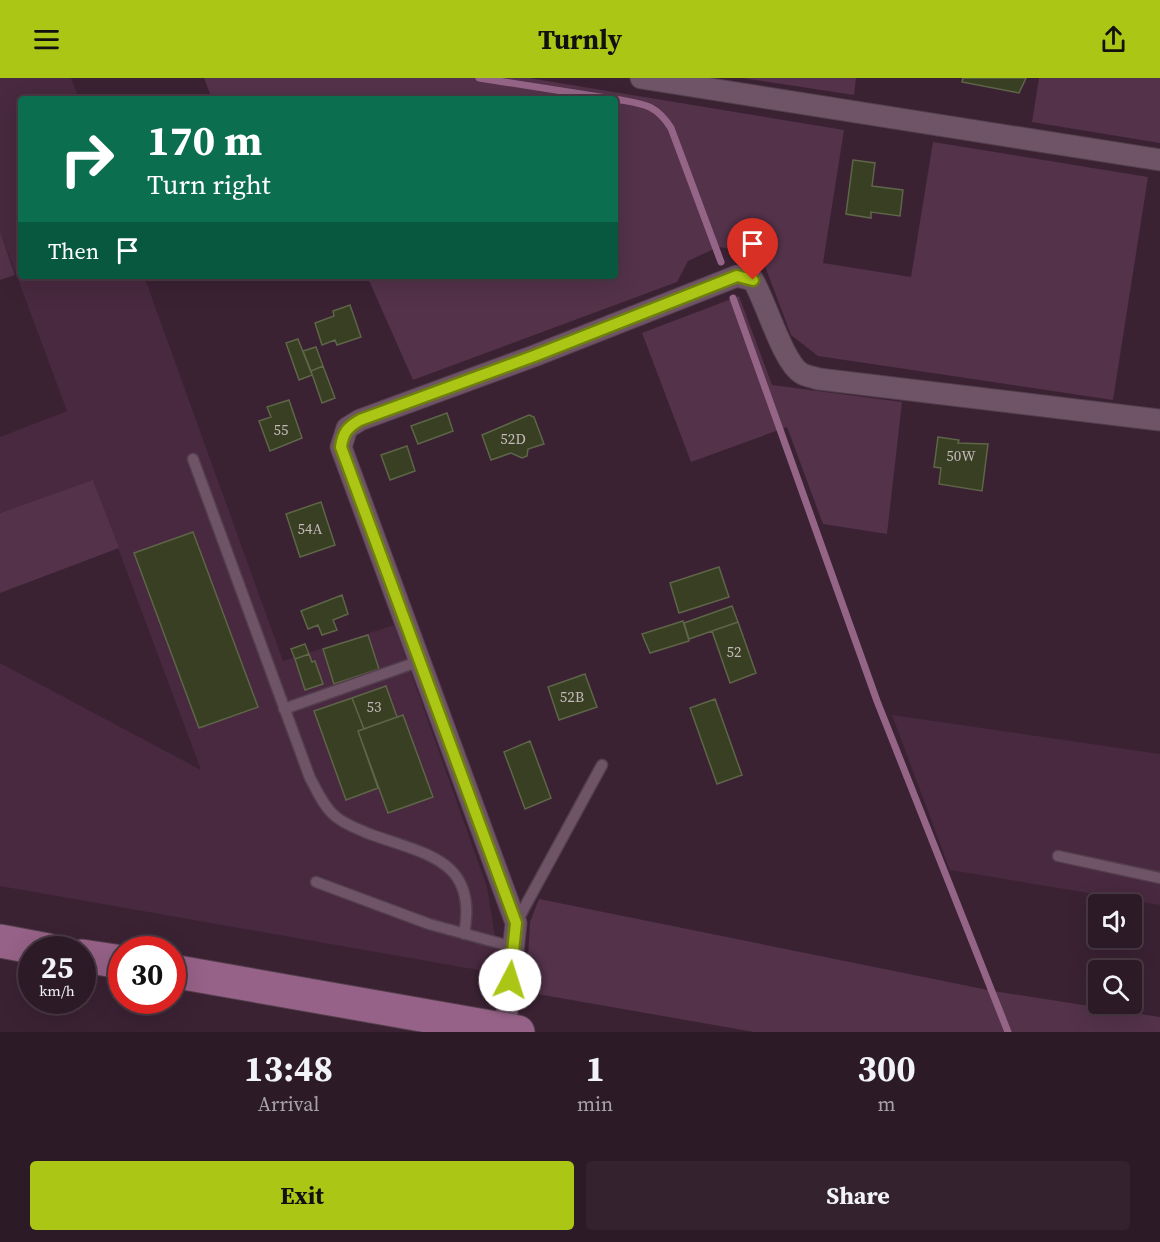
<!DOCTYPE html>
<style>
:root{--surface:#2c1a26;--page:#34232e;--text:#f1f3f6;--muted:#a6a1a7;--line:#483843;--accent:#abc614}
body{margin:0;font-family:"Source Serif 4",serif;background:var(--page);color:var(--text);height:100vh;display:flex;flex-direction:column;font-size:22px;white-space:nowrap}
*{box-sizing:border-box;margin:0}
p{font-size:20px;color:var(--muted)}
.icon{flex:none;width:33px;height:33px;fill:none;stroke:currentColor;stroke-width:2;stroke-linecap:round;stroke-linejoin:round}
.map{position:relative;height:954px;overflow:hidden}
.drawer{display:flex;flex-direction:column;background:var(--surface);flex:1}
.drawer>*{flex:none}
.guide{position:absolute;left:18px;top:18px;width:600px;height:183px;border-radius:6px;box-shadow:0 6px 24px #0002,0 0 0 2px var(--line);background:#0b6e4f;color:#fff;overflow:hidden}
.buttons{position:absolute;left:1088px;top:816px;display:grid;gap:12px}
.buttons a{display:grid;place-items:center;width:54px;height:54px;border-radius:6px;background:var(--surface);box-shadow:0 6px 24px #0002,0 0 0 2px var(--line);font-size:30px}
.speed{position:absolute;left:18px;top:858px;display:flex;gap:12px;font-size:30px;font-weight:700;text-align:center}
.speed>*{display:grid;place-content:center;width:78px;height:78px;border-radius:50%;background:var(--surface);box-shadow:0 6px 24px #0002,0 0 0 2px var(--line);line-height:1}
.speed small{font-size:15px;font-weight:400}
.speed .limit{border:9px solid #d22;background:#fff;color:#111}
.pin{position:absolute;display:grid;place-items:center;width:51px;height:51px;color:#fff;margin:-62px -26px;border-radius:50% 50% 50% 0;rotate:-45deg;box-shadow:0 0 6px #0007}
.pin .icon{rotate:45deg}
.me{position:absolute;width:66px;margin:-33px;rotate:5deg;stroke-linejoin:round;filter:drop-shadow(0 0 4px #0008)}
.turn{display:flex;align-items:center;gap:21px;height:126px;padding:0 30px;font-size:27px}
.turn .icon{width:78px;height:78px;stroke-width:2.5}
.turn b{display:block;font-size:42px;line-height:51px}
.then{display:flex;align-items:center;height:57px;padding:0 30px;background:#0003;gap:12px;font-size:22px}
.eta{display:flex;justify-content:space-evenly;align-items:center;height:102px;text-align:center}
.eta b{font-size:36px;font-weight:700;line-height:42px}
.action{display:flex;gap:12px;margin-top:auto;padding:12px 30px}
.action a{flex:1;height:69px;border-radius:6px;background:var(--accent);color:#111;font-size:24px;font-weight:700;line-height:69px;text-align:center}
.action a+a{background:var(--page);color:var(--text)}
header{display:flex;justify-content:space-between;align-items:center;height:78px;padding:0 30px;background:var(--accent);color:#111;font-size:27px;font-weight:700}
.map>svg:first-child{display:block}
</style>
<header><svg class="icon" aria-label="menu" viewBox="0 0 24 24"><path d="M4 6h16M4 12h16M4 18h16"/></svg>Turnly<svg class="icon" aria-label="share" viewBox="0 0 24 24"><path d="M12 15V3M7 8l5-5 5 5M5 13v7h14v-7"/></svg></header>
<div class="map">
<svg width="1160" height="954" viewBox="0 0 1160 954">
<rect width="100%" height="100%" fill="#3a2233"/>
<!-- built -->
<path fill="#48293f" d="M0,0H71L79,21H21V198H144L283,583L394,547L487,809L501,896L0,808V585L201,692L93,403L0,435V359L67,333L0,153Z
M892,637L1160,676V827L950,792Z"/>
<!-- green -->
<path fill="#53324a" d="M204,0H529L844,52L823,185L911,199L933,64L1148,99L1113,322L818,278L791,257L760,175L718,169L688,183L677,204L413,302L367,198H615V21H212Z
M742,0H856L854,17Z
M1039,0H1160V65L1032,44Z
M0,153L15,197L0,202Z
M739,218L772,307L902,324L887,456L823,446L787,349L691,384L642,255Z
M93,402L119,470L0,515V435Z
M539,821L993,913L1160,939V954H754L526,914L530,844Z"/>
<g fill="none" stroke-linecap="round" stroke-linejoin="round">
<!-- stream -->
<path stroke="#956587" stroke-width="7" d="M479,0L613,21
M615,21C642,26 655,25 671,50L721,184
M733,220L877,623L1008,954"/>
</g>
<!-- building -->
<path fill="#383f22" stroke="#5e6548" stroke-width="1.5" d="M963,0H1026L1019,15L962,4Z
M853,82L875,85L872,108L903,112L900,138L871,134V140L846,136Z
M350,227L361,259L337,267L335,262L322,267L315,245L334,238L333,233Z
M298,261L312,297L299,302L286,265Z
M316,269L323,288L311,293L303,273Z
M323,288L335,320L322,325L311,293Z
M289,322L302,360L270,373L259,343L271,339L267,329Z
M447,335L453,353L418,366L411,348Z
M529,337L534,339L544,366L528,371L527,378L522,380L511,375L491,382L482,357Z
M938,359L959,362L958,365L988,366L982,413L939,406L941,390L934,389Z
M407,368L415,393L390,402L381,377Z
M321,424L335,467L300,479L286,436Z
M193,454L258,629L199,650L134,475Z
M719,489L729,519L679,535L670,505Z
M342,517L348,536L333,542L337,552L322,557L318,547L308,551L301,533Z
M732,528L738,544L689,561L684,545Z
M683,543L689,563L650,575L642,556Z
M738,544L756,595L730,605L712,553Z
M368,557L379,591L334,606L323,571Z
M305,566L309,576L295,581L291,571Z
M309,576L312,584L315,583L323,606L305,612L295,581Z
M585,596L597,629L559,642L548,609Z
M386,608L397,639L364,651L352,620Z
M352,620L364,651L358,653L378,710L346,722L314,633Z
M715,621L742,697L717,706L690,630Z
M403,637L433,719L388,735L358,653Z
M530,663L551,720L525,731L504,674Z"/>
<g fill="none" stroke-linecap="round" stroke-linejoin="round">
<defs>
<path id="service" d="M193,381L310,700C317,712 323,728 335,738C344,746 356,750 367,755C423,776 479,780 464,856
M284,631L420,583
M1058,778L1160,800
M316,804L429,846L513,869
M516,845L602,687"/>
<path id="minor" d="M641,0L1160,82
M505,952L516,845L341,369L347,350L360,342L534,278L737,198L753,202C766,224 783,284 801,295C805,298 813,299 819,301L1160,342"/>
<path id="primary" d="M0,863L48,872
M82,878L122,884
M172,893L518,954"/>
</defs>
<!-- service casing -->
<use href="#service" stroke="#533e4d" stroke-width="13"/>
<!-- minor casing -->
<use href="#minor" stroke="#533e4d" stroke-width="23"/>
<!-- primary casing -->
<use href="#primary" stroke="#533e4d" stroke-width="35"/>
<!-- service -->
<use href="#service" stroke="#6f5467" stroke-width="10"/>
<!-- minor -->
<use href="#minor" stroke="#6f5467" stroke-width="21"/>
<!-- primary -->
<use href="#primary" stroke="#966287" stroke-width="33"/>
</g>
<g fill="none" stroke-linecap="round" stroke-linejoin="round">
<defs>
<path id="route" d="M510,902L516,845L341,369C343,354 348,349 360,342L534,278L737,198L753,202"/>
</defs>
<!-- route casing -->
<use href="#route" stroke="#6f810d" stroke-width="15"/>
<!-- route -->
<use href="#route" stroke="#abc614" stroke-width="10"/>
</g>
<g text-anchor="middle" stroke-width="6" stroke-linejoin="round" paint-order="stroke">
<!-- number labels -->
<g font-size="15" fill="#c4b8ba">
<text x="281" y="357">55</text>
<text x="513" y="366">52D</text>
<text x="961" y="383">50W</text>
<text x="310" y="456">54A</text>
<text x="734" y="579">52</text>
<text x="572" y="624">52B</text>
<text x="374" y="634">53</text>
</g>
</g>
</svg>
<div class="buttons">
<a><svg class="icon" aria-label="sound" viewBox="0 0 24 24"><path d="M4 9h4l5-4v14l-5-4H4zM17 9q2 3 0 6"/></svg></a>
<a><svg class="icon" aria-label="search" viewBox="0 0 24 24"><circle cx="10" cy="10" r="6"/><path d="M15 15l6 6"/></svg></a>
</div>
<div class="speed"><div>25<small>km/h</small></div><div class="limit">30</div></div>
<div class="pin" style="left:753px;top:202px;background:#d93025"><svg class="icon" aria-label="arrive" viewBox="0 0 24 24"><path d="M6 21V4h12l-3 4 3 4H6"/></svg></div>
<svg class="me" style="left:510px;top:902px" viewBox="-20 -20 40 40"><circle r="19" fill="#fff"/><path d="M0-13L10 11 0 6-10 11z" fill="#abc614"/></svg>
<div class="guide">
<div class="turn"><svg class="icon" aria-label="right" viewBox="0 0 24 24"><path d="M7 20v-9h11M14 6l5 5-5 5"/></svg><div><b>170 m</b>Turn right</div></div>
<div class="then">Then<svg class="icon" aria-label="arrive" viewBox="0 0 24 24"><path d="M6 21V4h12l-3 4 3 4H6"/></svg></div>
</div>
</div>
<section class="drawer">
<div class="eta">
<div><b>13:48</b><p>Arrival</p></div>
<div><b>1</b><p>min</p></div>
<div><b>300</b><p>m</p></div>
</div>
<div class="action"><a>Exit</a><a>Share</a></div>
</section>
